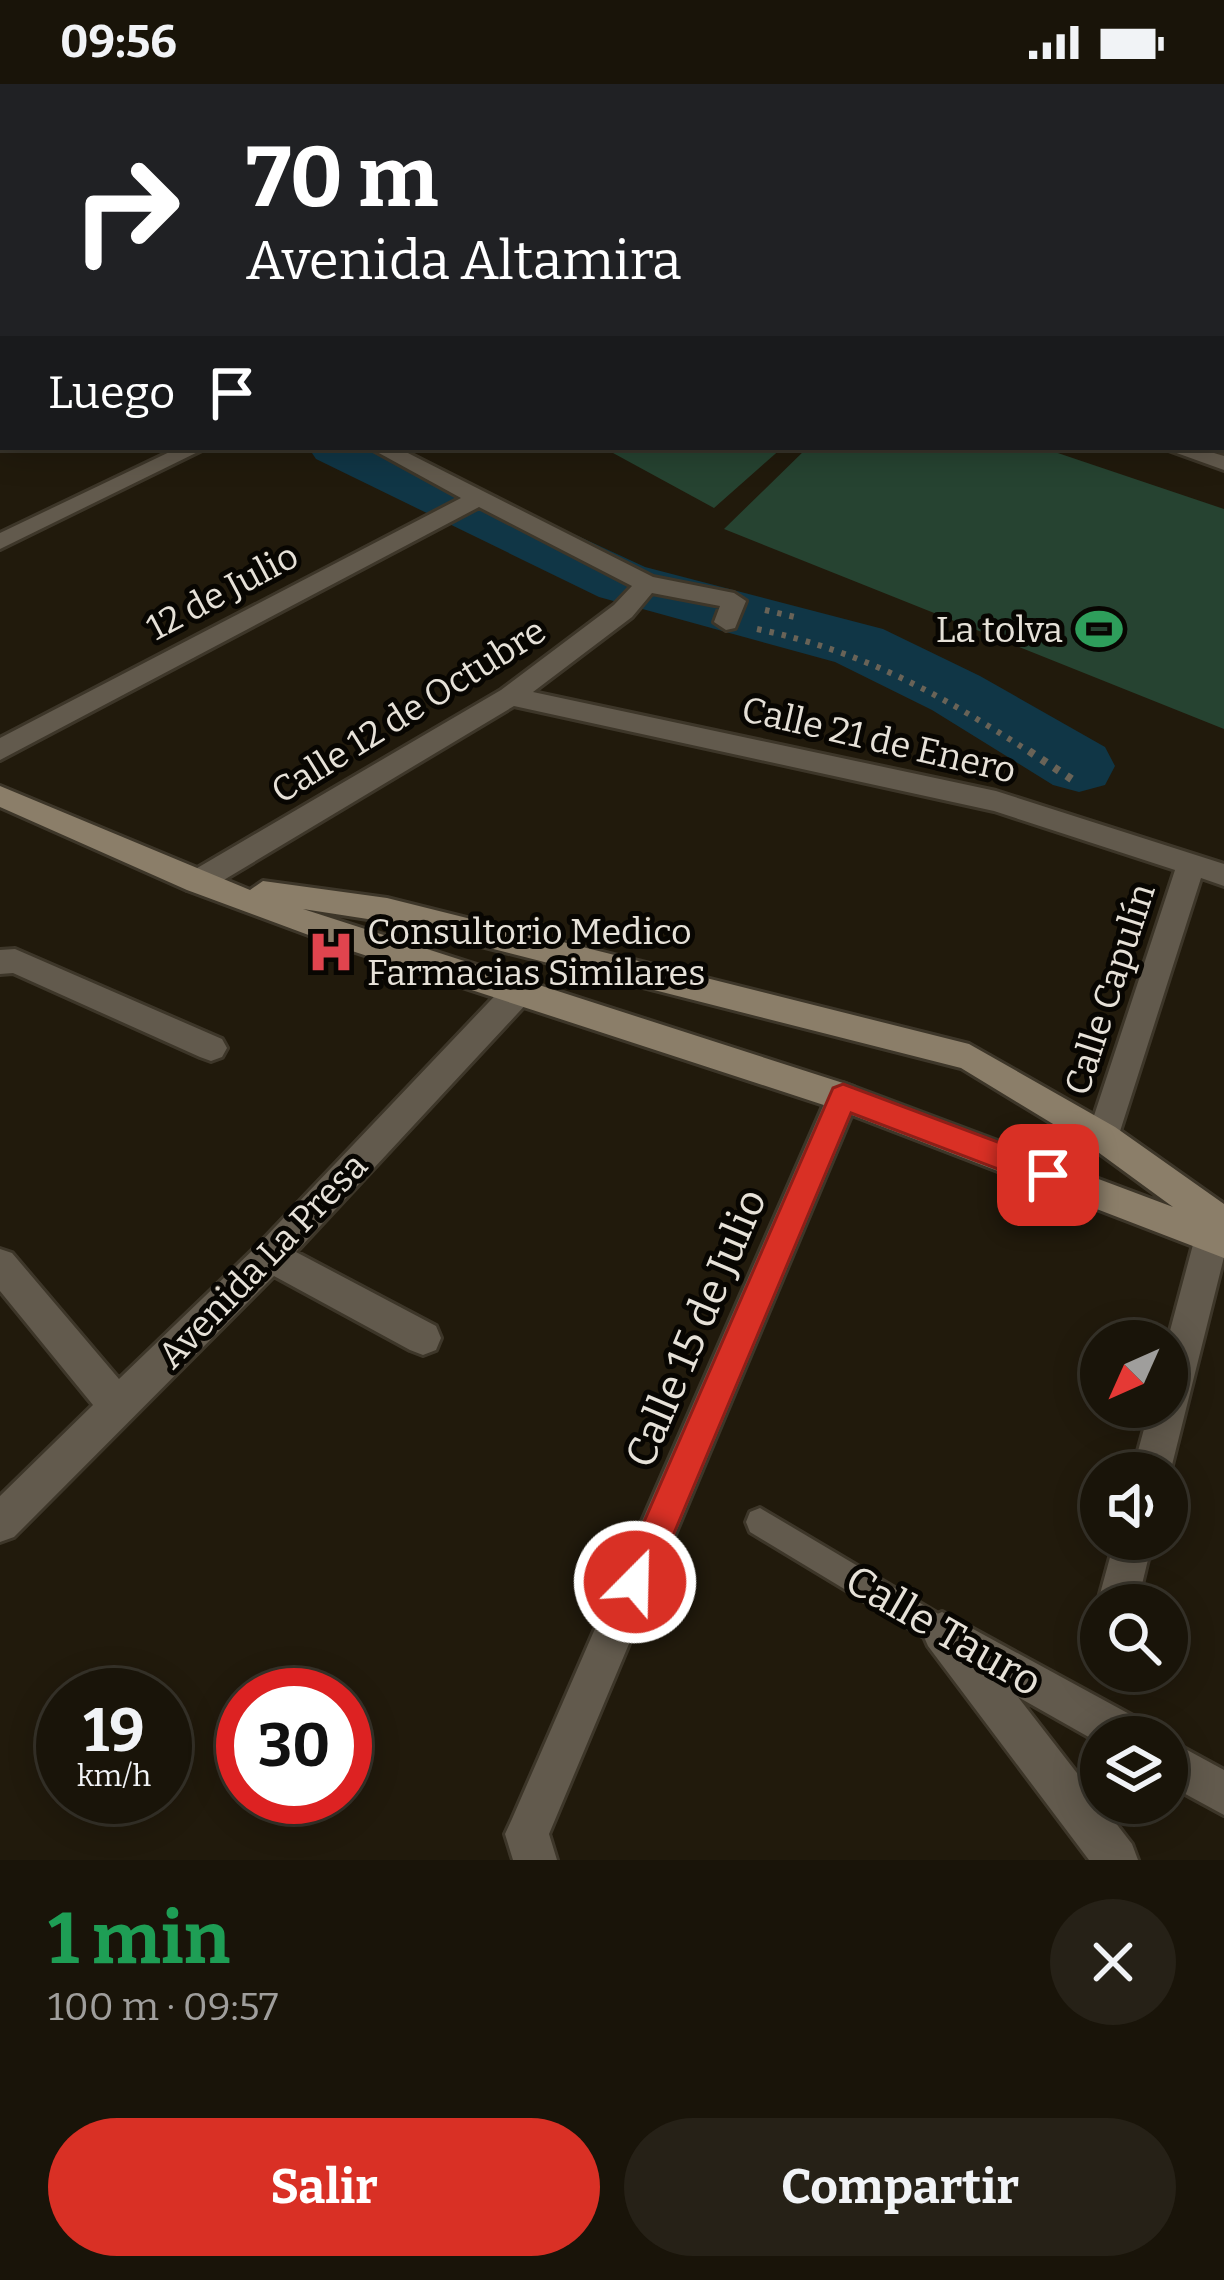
<!DOCTYPE html>
<html lang="es">
<meta charset="utf-8">
<style>
:root{--surface:#191409;--page:#262117;--text:#f1f3f6;--muted:#9f9e9c;--line:#37332a;--accent:#d93025}
body{margin:0;font-family:Bitter,serif;background:var(--page);color:var(--text);height:100vh;display:flex;flex-direction:column;font-size:45px;white-space:nowrap}
*{box-sizing:border-box;margin:0}
p{font-size:39px;color:var(--muted)}
.icon{flex:none;width:66px;height:66px;fill:none;stroke:currentColor;stroke-width:2;stroke-linecap:round;stroke-linejoin:round}
.map{position:relative;height:1776px;overflow:hidden}
.sheet{display:flex;flex-direction:column;background:var(--surface);flex:1}
.sheet>*{flex:none}
.hud{position:absolute;left:0px;top:0px;width:1224px;height:366px;box-shadow:0 6px 30px #0003,0 0 0 3px var(--line);background:#202124;color:#fff;overflow:hidden}
.needle{width:78px;rotate:225deg}
.buttons{position:absolute;left:1080px;top:1236px;display:grid;gap:24px}
.buttons a{display:grid;place-items:center;width:108px;height:108px;border-radius:50%;background:var(--surface);box-shadow:0 6px 30px #0003,0 0 0 3px var(--line);font-size:60px}
.speed{position:absolute;left:36px;top:1584px;display:flex;gap:24px;font-size:60px;font-weight:700;text-align:center}
.speed>*{display:grid;place-content:center;width:156px;height:156px;border-radius:50%;background:var(--surface);box-shadow:0 6px 30px #0003,0 0 0 3px var(--line);line-height:1}
.speed small{font-size:30px;font-weight:400}
.speed .limit{border:18px solid #d22;background:#fff;color:#111}
.pin{position:absolute;display:grid;place-items:center;width:102px;height:102px;color:#fff;margin:-51px;border-radius:24px;box-shadow:0 6px 18px #0006}
.me{position:absolute;width:132px;margin:-66px;rotate:23deg;stroke-linejoin:round;filter:drop-shadow(0 0 9px #0008)}
.turn{display:flex;align-items:center;gap:42px;height:252px;padding:0 48px;font-size:54px}
.turn .icon{width:156px;height:156px;stroke-width:2.5}
.turn b{display:block;font-size:84px;line-height:102px}
.then{display:flex;align-items:center;height:114px;padding:0 48px;background:#0003;gap:24px;font-size:45px}
.round{display:grid;place-items:center;flex:none;width:126px;height:126px;border-radius:63px;background:var(--page)}
.summary{display:flex;align-items:center;justify-content:space-between;height:204px;padding:0 48px}
h1{font-size:72px;font-weight:700;line-height:90px;color:#1e9e55}
.primary-button{display:flex;gap:24px;margin-top:auto;padding:24px 48px}
.primary-button a{flex:1;height:138px;border-radius:72px;background:var(--accent);color:#fff;font-size:48px;font-weight:700;line-height:138px;text-align:center}
.primary-button a+a{background:var(--page);color:var(--text)}
.status{display:flex;justify-content:space-between;align-items:center;height:84px;padding:0 60px;background:var(--surface);direction:ltr}
.status svg{height:33px;fill:currentColor}
.map>svg:first-child{display:block}
</style>
<div class="status"><b>09:56</b><svg viewBox="0 0 49 12"><path d="M0 12V9h3v3zM5 12V6h3v6zM10 12V3h3v9zM15 12V0h3v12zM26 1h20v11H26zM47 4h2v5h-2z"/></svg></div>
<div class="map">
<svg width="1224" height="1776" viewBox="0 0 1224 1776">
<rect width="100%" height="100%" fill="#211a0c"/>
<!-- green -->
<path fill="#264331" d="M602,363H783L714,424Z
M808,363H1040L1224,425V645L724,445Z"/>
<g fill="none" stroke-linecap="round" stroke-linejoin="round">
<!-- river -->
<path fill="#103646" fill-rule="evenodd" d="M0,149L3,150V180L0,179Z
M308,363H385L645,483L883,545L980,592L1105,663L1115,682L1105,701L1079,708L1053,701L932,626L835,578L599,513L316,375Z"/>
<defs>
<path id="lane" d="M760,1424L952,1538L956,1548L952,1558L942,1562L932,1558L750,1448L746,1438L750,1428Z"/>
<path id="street" d="M28,0H49L51,3H30Z
M177,0H198L200,3H179Z
M297,0H318L295,3Z
M493,0H512L491,3Z
M717,0H736L715,3Z
M789,0H808L787,3Z
M966,0H989L991,3H968Z
M0,36L3,37V47L0,46Z
M1221,75L1224,76V86L1221,85Z
M0,165L3,166V179L0,178Z
M1224,191V205L1221,206V192Z
M0,260L3,261V274L0,273Z
M1221,296L1224,297V309L1221,308Z
M180,363H208L0,465V449Z
M368,363H396L653,493L734,509L746,517L735,544L726,546L714,538L720,522L652,509L632,533L533,608L996,707L1224,780V802L1201,794L1115,1063L1103,1068L1091,1063L1087,1053L1175,786L994,727L514,622L207,806H187L183,798L187,790L501,606L614,521L632,502L479,423L0,676V654L461,414Z
M1160,363H1194L1224,372V386Z
M15,865L222,955L227,964L222,973L211,977L200,973L13,889L0,890V866Z
M519,894L530,898L534,907L530,916L296,1168L436,1242L441,1254L436,1266L423,1271L410,1266L274,1192L14,1453L0,1458V1412L93,1321L0,1207V1165L12,1169L119,1295L258,1161L508,898Z
M843,999L854,1003L859,1013L549,1750L557,1776H513L505,1750L512,1735L827,1013L832,1003Z
M1212,1137L1224,1142V1173L1170,1389L1167,1396V1389H1132L1150,1323H1167V1258L1195,1153L1200,1142Z
M1115,1455H1153L1137,1521H1101V1531L1097,1521Z
M942,1528L1144,1638L1150,1653H1101V1660L1018,1613L1132,1760L1138,1776H1089L928,1562L922,1548L928,1534Z
M1167,1655L1224,1686V1731L1167,1700Z"/>
<path id="secondary" d="M743,0H766L768,3H745Z
M1221,149L1224,150V162L1221,161Z
M0,702L250,806L263,797L387,814L969,960L1115,1043L1224,1120V1174L839,1026L349,866L187,806L0,723ZM303,825L387,838L961,984L1091,1063L1173,1123L843,999Z"/>
</defs>
<!-- lane casing -->
<use href="#lane" stroke="#3d3629" stroke-width="6"/>
<!-- street casing -->
<use href="#street" stroke="#3d3629" stroke-width="6"/>
<!-- secondary casing -->
<use href="#secondary" stroke="#3d3629" stroke-width="6"/>
<!-- path-far1 -->
<path stroke="#696357" stroke-width="6" stroke-dasharray="4.5 8" stroke-linecap="butt" d="M765,526L799,534
M757,545C866,568 941,611 1033,670"/>
<!-- path -->
<path stroke="#696357" stroke-width="8" stroke-dasharray="6 9" stroke-linecap="butt" d="M1029,667L1076,698"/>
<!-- lane -->
<use href="#lane" fill="#625a4d" fill-rule="evenodd"/>
<!-- street -->
<use href="#street" fill="#625a4d" fill-rule="evenodd"/>
<!-- secondary -->
<use href="#secondary" fill="#8b7e69" fill-rule="evenodd"/>
</g>
<!-- route -->
<path fill="#d93025" stroke="#8d1f18" stroke-width="3" d="M843,1000L1059,1081L1063,1091L1059,1100L1048,1104L851,1029L648,1511L635,1517L623,1511L617,1498L623,1486L829,1013L833,1004Z"/>
<!-- icons -->
<defs>
<symbol id="stadium-bare" viewBox="-9 -9 18 18"><path d="M0-5a6.5 5 0 1 0 0 10a6.5 5 0 1 0 0-10ZM-3.5-1.8h7v3.6h-7Z" fill="#2e9e5b" stroke="#080602" stroke-width="2.5" paint-order="stroke"/></symbol>
<symbol id="hospital-bare" viewBox="-9 -9 18 18"><path d="M-5-5h3v3.5h4V-5h3V5h-3V1.5h-4V5h-3Z" fill="#e0444e" stroke="#080602" stroke-width="2.5" paint-order="stroke"/></symbol>
</defs>
<g fill-rule="evenodd">
<use href="#stadium-bare" x="1066" y="512" width="66" height="66"/>
<use href="#hospital-bare" x="298" y="835" width="66" height="66"/>
</g>
<g text-anchor="middle" stroke-width="10" stroke-linejoin="round" paint-order="stroke">
<!-- street labels -->
<g font-size="36" fill="#e6e1d8" stroke="#080602">
<text transform="translate(222 507) rotate(-28)" y="13">12 de Julio</text>
<text transform="translate(408 626) rotate(-32)" y="13">Calle 12 de Octubre</text>
<text transform="translate(879 655) rotate(13)" y="13">Calle 21 de Enero</text>
<text transform="translate(1109 905) rotate(-72)" y="13">Calle Capulín</text>
<text transform="translate(262 1176) rotate(-46)" y="13">Avenida La Presa</text>
</g>
<!-- poi labels -->
<g font-size="36" fill="#e6e1d8" stroke="#080602" text-anchor="end">
<text x="1063" y="558">La tolva</text>
<text x="367" y="860" text-anchor="start">Consultorio Medico<tspan x="367" dy="41">Farmacias Similares</tspan></text>
</g>
<!-- near-street labels -->
<g font-size="42" fill="#e6e1d8" stroke="#080602">
<text transform="translate(695 1244) rotate(-67)" y="15">Calle 15 de Julio</text>
<text transform="translate(944 1546) rotate(30)" y="15">Calle Tauro</text>
</g>
</g>
</svg>
<div class="buttons">
<a><svg class="needle" viewBox="-14 -14 28 28"><path d="M0-13l5 13h-10z" fill="#e53935"/><path d="M0 13l5-13h-10z" fill="#9f9e9c"/></svg></a>
<a><svg class="icon" aria-label="sound" viewBox="0 0 24 24"><path d="M4 9h4l5-4v14l-5-4H4zM17 9q2 3 0 6"/></svg></a>
<a><svg class="icon" aria-label="search" viewBox="0 0 24 24"><circle cx="10" cy="10" r="6"/><path d="M15 15l6 6"/></svg></a>
<a><svg class="icon" aria-label="layers" viewBox="0 0 24 24"><path d="M12 4l9 5-9 5-9-5zM3 14l9 5 9-5"/></svg></a>
</div>
<div class="speed"><div>19<small>km/h</small></div><div class="limit">30</div></div>
<div class="pin" style="left:1048px;top:1091px;background:#d93025"><svg class="icon" aria-label="arrive" viewBox="0 0 24 24"><path d="M6 21V4h12l-3 4 3 4H6"/></svg></div>
<svg class="me" style="left:635px;top:1498px" viewBox="-20 -20 40 40"><circle r="17" fill="#d93025" stroke="#fff" stroke-width="3"/><path d="M0-11L8 9 0 5-8 9z" fill="#fff"/></svg>
<div class="hud">
<div class="turn"><svg class="icon" aria-label="right" viewBox="0 0 24 24"><path d="M7 20v-9h11M14 6l5 5-5 5"/></svg><div><b>70 m</b>Avenida Altamira</div></div>
<div class="then">Luego<svg class="icon" aria-label="arrive" viewBox="0 0 24 24"><path d="M6 21V4h12l-3 4 3 4H6"/></svg></div>
</div>
</div>
<section class="sheet">
<div class="summary"><div><h1>1 min</h1><p>100 m · 09:57</p></div><a class="round"><svg class="icon" aria-label="close" viewBox="0 0 24 24"><path d="M6 6l12 12M18 6L6 18"/></svg></a></div>
<div class="primary-button"><a>Salir</a><a>Compartir</a></div>
</section>
